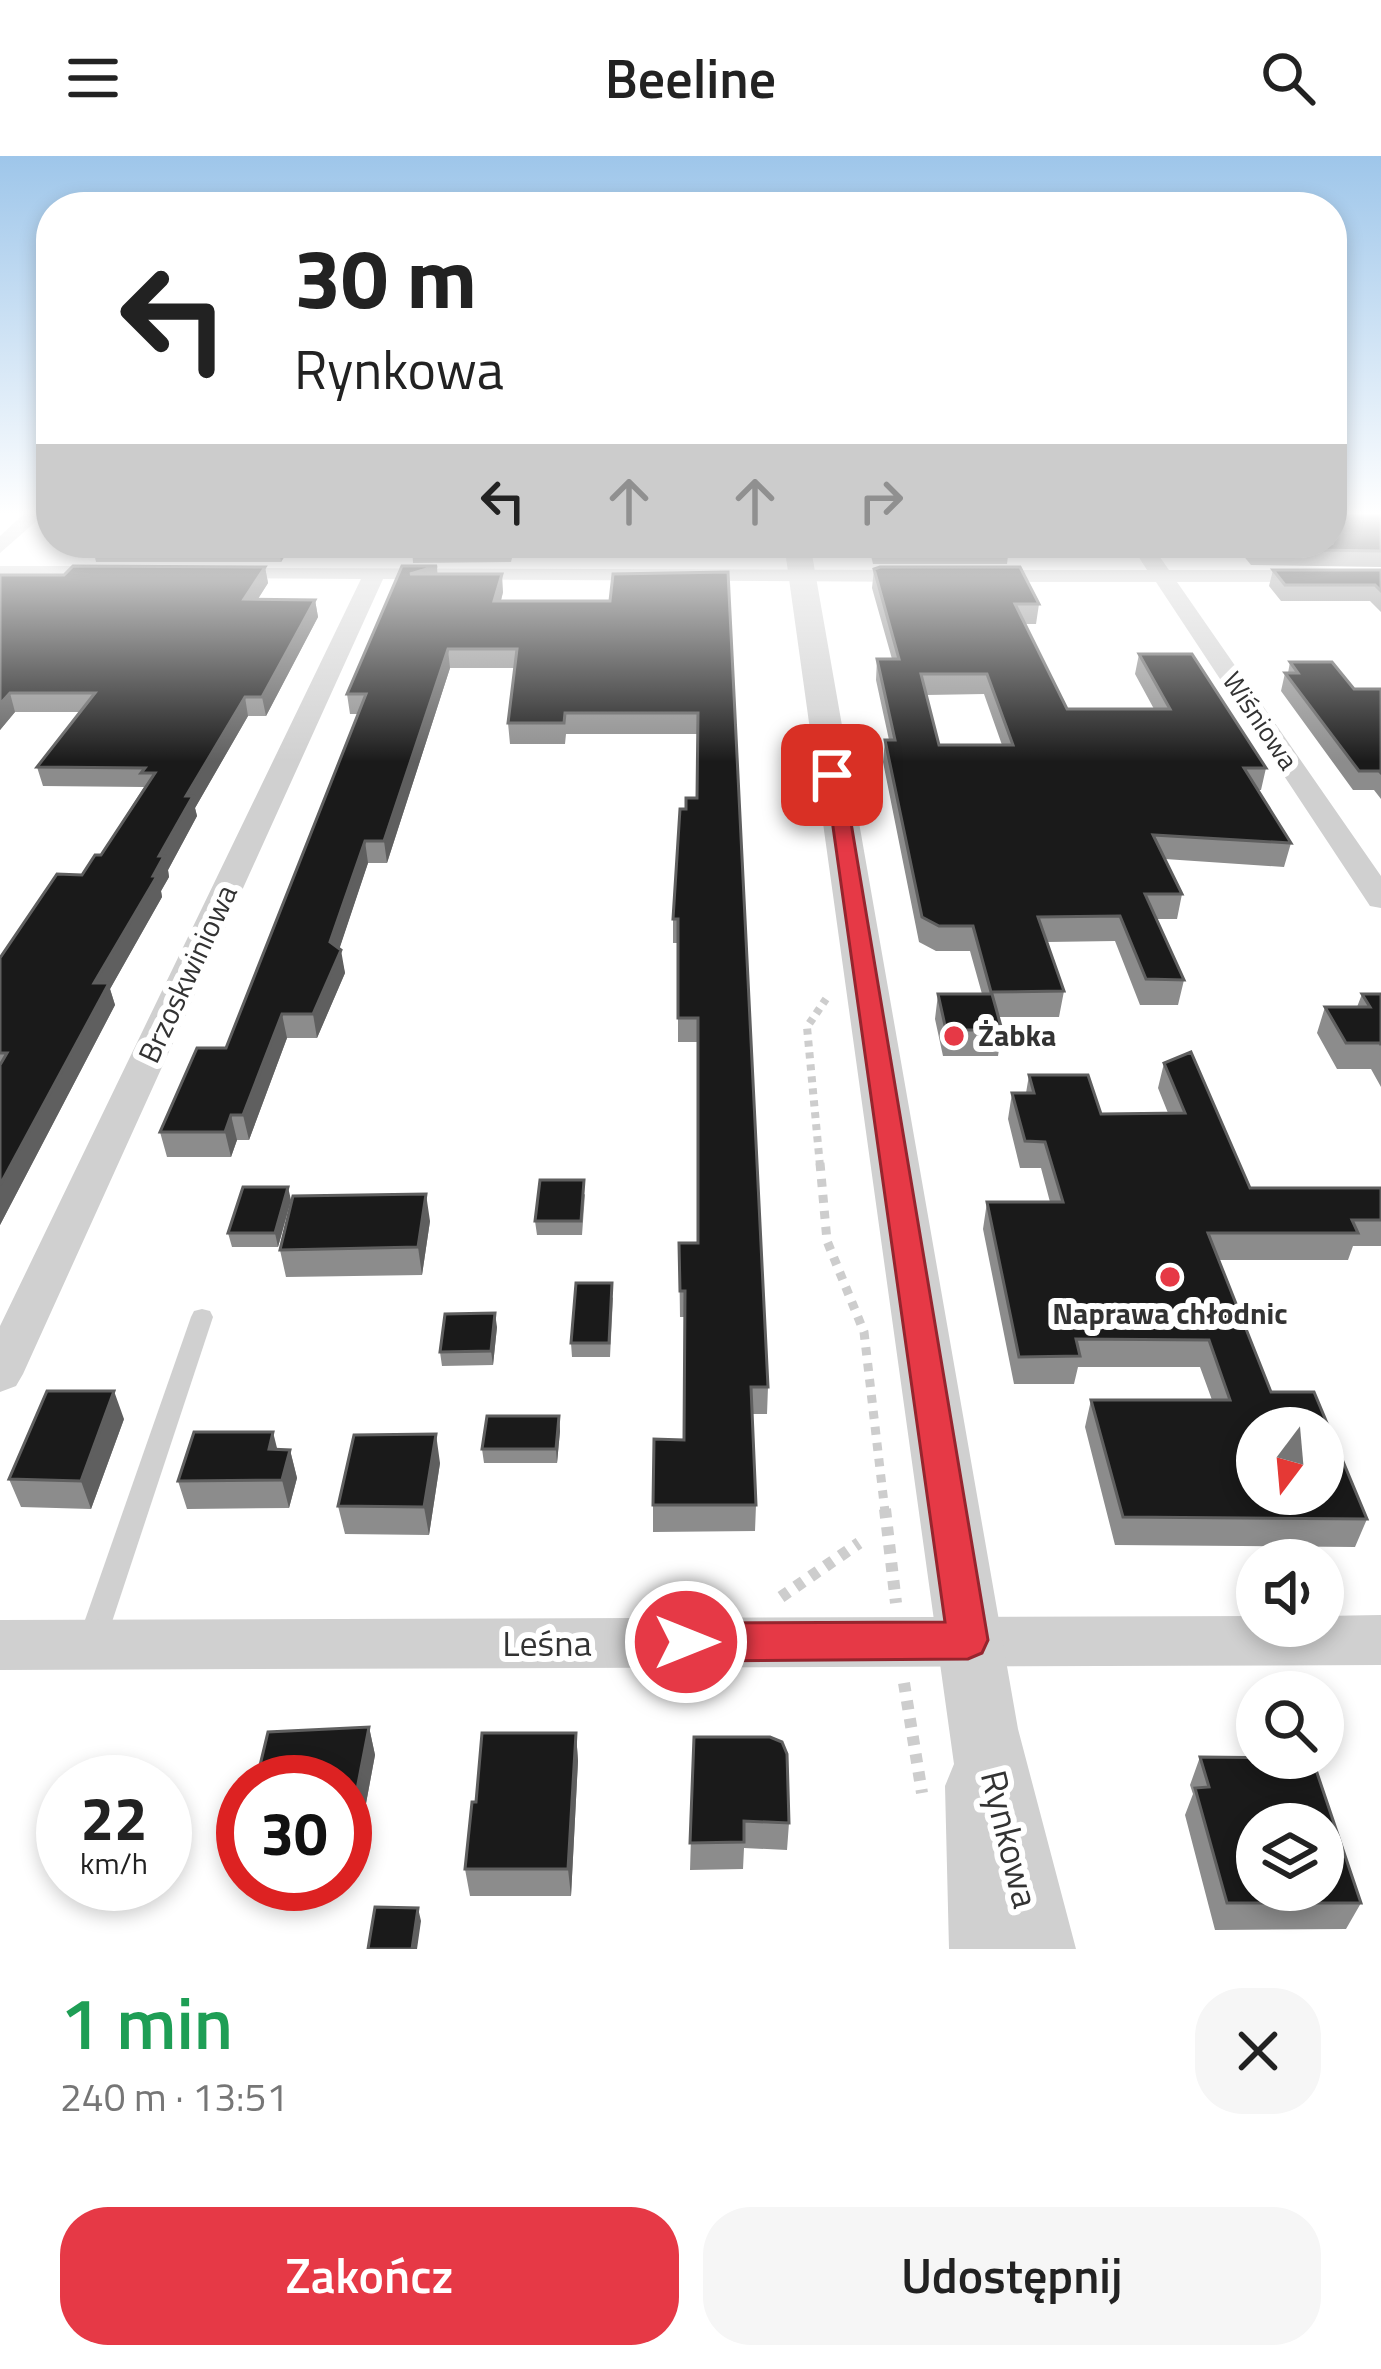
<!DOCTYPE html>
<html lang="pl">
<meta charset="utf-8">
<style>
:root{--surface:#fff;--page:#f6f6f6;--text:#222;--muted:#767676;--accent:#e63946}
body{margin:0;font-family:"Titillium Web",sans-serif;background:var(--page);color:var(--text);height:100vh;display:flex;flex-direction:column;font-size:45px;white-space:nowrap}
*{box-sizing:border-box;margin:0}
p{font-size:39px;color:var(--muted)}
.icon{flex:none;width:66px;height:66px;fill:none;stroke:currentColor;stroke-width:2;stroke-linecap:round;stroke-linejoin:round}
.map{position:relative;height:1793px;overflow:hidden}
.side{display:flex;flex-direction:column;background:var(--surface);flex:1}
.side>*{flex:none}
.banner{position:absolute;left:36px;top:36px;width:1311px;height:366px;border-radius:48px;box-shadow:0 6px 18px #0003;background:#fff;color:var(--text);overflow:hidden}
.needle{width:78px;rotate:196deg}
.buttons{position:absolute;left:1236px;top:1251px;display:grid;gap:24px}
.buttons a{display:grid;place-items:center;width:108px;height:108px;border-radius:50%;background:var(--surface);box-shadow:0 6px 18px #0003;font-size:60px}
.speed{position:absolute;left:36px;top:1599px;display:flex;gap:24px;font-size:60px;font-weight:700;text-align:center}
.speed>*{display:grid;place-content:center;width:156px;height:156px;border-radius:50%;background:var(--surface);box-shadow:0 6px 18px #0003;line-height:1}
.speed small{font-size:30px;font-weight:400}
.speed .limit{border:18px solid #d22;background:#fff;color:#111}
.pin{position:absolute;display:grid;place-items:center;width:102px;height:102px;color:#fff;margin:-51px;border-radius:24px;box-shadow:0 6px 18px #0006}
.me{position:absolute;width:132px;margin:-66px;rotate:90deg;stroke-linejoin:round;filter:drop-shadow(0 0 9px #0008)}
.turn{display:flex;align-items:center;gap:42px;height:252px;padding:0 60px;font-size:54px}
.turn .icon{width:156px;height:156px;stroke-width:2.5}
.turn b{display:block;font-size:84px;line-height:102px}
.lanes{display:flex;align-items:center;height:114px;padding:0 60px;background:#0003;justify-content:center;gap:60px;direction:ltr}
.lanes .off{opacity:.35}
.round{display:grid;place-items:center;flex:none;width:126px;height:126px;border-radius:48px;background:var(--page)}
.headline{display:flex;align-items:center;justify-content:space-between;height:204px;padding:0 60px}
h1{font-size:72px;font-weight:600;line-height:90px;color:#1e9e55}
.primary-button{display:flex;gap:24px;margin-top:auto;padding:24px 60px}
.primary-button a{flex:1;height:138px;border-radius:48px;background:var(--accent);color:#fff;font-size:48px;font-weight:600;line-height:138px;text-align:center}
.primary-button a+a{background:var(--page);color:var(--text)}
header{display:flex;justify-content:space-between;align-items:center;height:156px;padding:0 60px;background:var(--surface);font-size:54px;font-weight:600}
.map>svg:first-child{display:block}
</style>
<header><svg class="icon" aria-label="menu" viewBox="0 0 24 24"><path d="M4 6h16M4 12h16M4 18h16"/></svg>Beeline<svg class="icon" aria-label="search" viewBox="0 0 24 24"><circle cx="10" cy="10" r="6"/><path d="M15 15l6 6"/></svg></header>
<div class="map">
<svg width="1381" height="1793" viewBox="0 0 1381 1793">
<rect width="100%" height="100%" fill="#fff"/>
<g fill="none" stroke-linecap="round" stroke-linejoin="round">
<!-- path-far2 -->
<path stroke="#cdcdcd" stroke-width="8" stroke-dasharray="6 6" stroke-linecap="butt" d="M820,1010L807,871L826,843"/>
<!-- path-far1 -->
<path stroke="#cdcdcd" stroke-width="9" stroke-dasharray="8 8" stroke-linecap="butt" d="M820,1007L827,1085L864,1176L885,1356"/>
<!-- path -->
<path stroke="#cdcdcd" stroke-width="12" stroke-dasharray="9 9" stroke-linecap="butt" d="M885,1353L896,1447
M781,1441L859,1387
M904,1527L922,1637"/>
<!-- service -->
<path fill="#d0d0d0" fill-rule="evenodd" d="M202,1153L210,1155L213,1161L106,1484L102,1493L92,1496L82,1493L78,1484L191,1161L194,1155Z"/>
<!-- minor -->
<path fill="#d0d0d0" fill-rule="evenodd" d="M27,355H48L0,397V380Z
M1130,387H1150L1169,414H1381V426H1177L1381,720V752L1370,750L1156,426H977L966,420L977,414H1147Z
M0,410H117L128,416L117,422H0Z
M214,412L921,414L932,420L921,426L383,423L23,1218L16,1230L0,1236V1170L361,423L221,422L214,420Z
M1381,1459V1509L0,1514V1464L1257,1460V1470H1323V1460Z"/>
<!-- tertiary -->
<path fill="#d0d0d0" fill-rule="evenodd" d="M784,387H810L1018,1573L1076,1793H949L945,1630L954,1608Z"/>
</g>
<!-- wall -->
<path fill="#8c8c8c" fill-rule="evenodd" d="M1381,355V411L1251,409L1233,387H1332Z
M97,387H357L351,398H286L281,406H96L93,392Z
M412,387H551L549,397L513,398L511,406L413,407Z
M868,387H1115V392L1009,391L1007,408H873Z
M437,410V418L503,436L501,445H610L728,416L768,1231L767,1258H752L756,1349L755,1375L653,1376V1349L684,1284L685,1161H680L679,1087H698V886H678V787H673V763L686,653L697,642L698,578H566L565,588H510L508,567L514,512H450L387,707H368L339,793L345,817L317,882H287L249,984H237L231,1001H167L160,976L226,892L358,558H350L347,538Z
M265,411L268,427L258,443L315,444L318,461L266,560H248L195,652L197,660L168,714L169,721L161,735L162,741L110,833L115,849L0,1069V802L101,699L144,631L43,630L37,611L81,556H15L0,574V419H64Z
M874,413L1039,448L1036,468H1024L1067,553H1154L1135,518L1139,498L1266,612L1261,634H1258L1291,687L1284,711L1165,703L1182,738L1177,763H1156L1184,824L1178,849H1140L1115,785L1047,786L1064,835L1059,861H998L1002,874L998,900H943L935,863L938,838H982L970,795H936L919,786L883,606L885,584H889L876,524L877,503H892L872,432ZM984,538L1002,589H939L926,539Z
M1273,414H1381V456L1370,445H1281L1269,430Z
M1290,506L1354,533H1381V643L1374,634H1353L1281,535L1285,517H1288Z
M1362,838H1381V931L1371,913H1337L1317,877L1325,851H1357Z
M1164,907L1250,1032H1381V1090H1353L1348,1104H1219L1271,1236L1367,1363L1355,1391L1115,1389L1085,1271L1091,1244H1212L1200,1211H1078L1074,1228H1014L983,1073L987,1046H1050L1041,1012H1020L1008,963L1012,937H1026L1029,919L1101,958L1168,957L1158,932Z
M585,1038L582,1079H537L535,1065Z
M291,1044L278,1091H232L228,1077Z
M430,1065L422,1119L286,1121L280,1094Z
M613,1141L610,1201H572L571,1187Z
M497,1171L493,1209L442,1210L440,1196Z
M559,1260L560,1275L557,1307H484L482,1293Z
M124,1263L91,1353L21,1351L9,1323Z
M278,1293L290,1294L297,1322L289,1352L187,1353L178,1325Z
M440,1307L429,1379L345,1378L338,1350Z
M369,1571L375,1599L354,1712H345V1626Z
M576,1577L578,1605L571,1740H470L465,1713Z
M694,1581L789,1667L787,1694L744,1692L743,1713L690,1714Z
M1200,1601L1361,1747L1346,1773L1215,1774L1185,1659L1193,1638L1190,1629Z"/>
<!-- shaded-wall -->
<path fill="#5f5f5f" d="M282,387H284L286,398L281,406L279,392Z
M437,410L438,428L410,418Z
M265,411L268,427L247,460L244,443Z
M502,418L503,436L496,463L494,445Z
M315,444L318,461L266,560L262,541Z
M448,493L450,512L387,707L384,685Z
M10,537L15,556L0,574V548Z
M245,541L248,560L195,652L197,660L168,714L169,721L161,735L162,741L110,833L115,849L0,1069V1029L94,827L153,720L159,700L186,640Z
M365,685L368,707L334,809L330,786Z
M341,794L345,817L317,882L313,858Z
M282,858L287,882L249,984L243,959Z
M231,959L237,984L231,1001L225,976Z
M288,1031L291,1044L278,1091L275,1077Z
M426,1038L430,1065L422,1119L418,1091Z
M495,1157L497,1171L493,1209L491,1195Z
M114,1235L124,1263L91,1353L81,1325Z
M559,1260L560,1275L557,1307L556,1293Z
M273,1276L280,1304L269,1293Z
M436,1278L440,1307L429,1379L424,1351Z
M290,1294L297,1322L289,1352L282,1324Z
M369,1571L375,1599L354,1712L347,1685Z
M576,1577L578,1605L571,1740L568,1713Z
M418,1752L421,1765L417,1793H412Z"/>
<!-- building -->
<path fill="#1a1a1a" stroke="#5f5f5f" stroke-width="3" fill-rule="evenodd" d="M1332,355H1381V395L1255,393L1249,387H1332Z
M97,387H282L279,392H93Z
M412,387H549L513,388L510,397H412L416,388Z
M873,387H1007L1009,392H874Z
M73,410L265,411L244,443L315,444L262,541H245L186,640H193L159,700H164L153,720H157L94,827H109L0,1029V909L7,897H0V802L57,718L82,719L95,699H101L155,617H141L145,612L37,611L95,537H10L0,548V419H64Z
M402,410H437L410,418H502L494,445H610L613,418L728,416L768,1231H751L756,1349H653L654,1283L684,1284L685,1135H680L679,1087H698V862H678V763H673L680,653H686V642H697L698,557H565L564,567H508L517,493H448L384,685H365L330,786L341,794L313,858H282L243,959H231L225,976H160L197,892H226L366,538H347Z
M880,411H1020L1039,448H1015L1067,553H1170L1139,498H1192L1266,612H1244L1291,687L1153,679L1182,738H1145L1184,824L1146,823L1120,760L1038,761L1064,835L991,836L973,770H939L922,761L885,584H895L877,503H899L874,413ZM921,518H987L1013,589H939Z
M1273,414H1381V435L1375,429H1285Z
M1290,506H1332L1354,533H1381V617L1379,615H1359L1285,517H1298Z
M938,838H992L1002,874H946Z
M1362,838H1381V889L1380,887H1346L1325,851H1370Z
M1191,896L1250,1032H1381V1064H1352L1358,1077H1208L1271,1236H1314L1367,1363L1123,1361L1091,1244H1230L1209,1184L1076,1183L1080,1200L1019,1201L987,1046H1063L1045,986L1025,985L1012,937H1034L1029,919H1088L1101,958L1185,957L1164,907ZM1257,1272H1323V1338H1257Z
M540,1024H584L581,1065H535Z
M243,1031H288L275,1077H228Z
M426,1038L418,1091L280,1094L293,1040Z
M576,1127H612L609,1187H571Z
M495,1157L491,1195L440,1196L445,1158Z
M47,1235H114L81,1325L9,1323Z
M487,1260H559L556,1293H482Z
M194,1276H273L269,1293L290,1294L282,1324L178,1325Z
M436,1278L424,1351L338,1350L354,1279Z
M369,1571L347,1685H345V1626H256L268,1576Z
M482,1577H576L568,1713H465L472,1646H476Z
M694,1581H770L782,1586L787,1598L789,1667L744,1665V1686L690,1687Z
M1200,1601L1312,1602L1361,1747H1227L1195,1632L1209,1631ZM1257,1668H1323V1734H1257Z
M375,1751L418,1752L412,1793H368Z"/>
<!-- sky -->
<linearGradient id="sky" x2="0" y2="1"><stop stop-color="#9ec6ea"/><stop offset="0.59" stop-color="#fff"/><stop offset="1" stop-color="#fff" stop-opacity="0"/></linearGradient>
<rect width="1381" height="606" fill="url(#sky)"/>
<!-- route -->
<path fill="#e63946" stroke="#96252e" stroke-width="3" d="M825,614L843,619L988,1484L982,1497L968,1503L686,1505L671,1499L665,1486L671,1473L686,1467L945,1466Z"/>
<!-- markers -->
<g fill="#e63946" stroke="#fff" stroke-width="4.5">
<circle cx="954" cy="880" r="12"/>
<circle cx="1170" cy="1121" r="12"/>
</g>
<g text-anchor="middle" stroke-width="12" stroke-linejoin="round" paint-order="stroke">
<!-- far-street labels -->
<g font-size="27" fill="#333" stroke="#fff">
<text transform="translate(1260 565) rotate(56)" y="9">Wiśniowa</text>
</g>
<!-- street labels -->
<g font-size="30" fill="#333" stroke="#fff">
<text transform="translate(188 818) rotate(-65)" y="10">Brzoskwiniowa</text>
</g>
<!-- poi labels -->
<g font-size="30" font-weight="bold" fill="#333" stroke="#fff" text-anchor="start">
<text x="978" y="890">Żabka</text>
<text x="1170" y="1168" text-anchor="middle">Naprawa chłodnic</text>
</g>
<!-- near-street labels -->
<g font-size="36" fill="#333" stroke="#fff">
<text x="547" y="1500">Leśna</text>
<text transform="translate(1010 1683) rotate(76)" y="13">Rynkowa</text>
</g>
</g>
</svg>
<div class="buttons">
<a><svg class="needle" viewBox="-14 -14 28 28"><path d="M0-13l5 13h-10z" fill="#e53935"/><path d="M0 13l5-13h-10z" fill="#767676"/></svg></a>
<a><svg class="icon" aria-label="sound" viewBox="0 0 24 24"><path d="M4 9h4l5-4v14l-5-4H4zM17 9q2 3 0 6"/></svg></a>
<a><svg class="icon" aria-label="search" viewBox="0 0 24 24"><circle cx="10" cy="10" r="6"/><path d="M15 15l6 6"/></svg></a>
<a><svg class="icon" aria-label="layers" viewBox="0 0 24 24"><path d="M12 4l9 5-9 5-9-5zM3 14l9 5 9-5"/></svg></a>
</div>
<div class="speed"><div>22<small>km/h</small></div><div class="limit">30</div></div>
<div class="pin" style="left:832px;top:619px;background:#d93025"><svg class="icon" aria-label="arrive" viewBox="0 0 24 24"><path d="M6 21V4h12l-3 4 3 4H6"/></svg></div>
<svg class="me" style="left:686px;top:1486px" viewBox="-20 -20 40 40"><circle r="17" fill="#e63946" stroke="#fff" stroke-width="3"/><path d="M0-11L8 9 0 5-8 9z" fill="#fff"/></svg>
<div class="banner">
<div class="turn"><svg class="icon" aria-label="left" viewBox="0 0 24 24"><path d="M17 20v-9H6M10 6l-5 5 5 5"/></svg><div><b>30 m</b>Rynkowa</div></div>
<div class="lanes"><svg class="icon" aria-label="left" viewBox="0 0 24 24"><path d="M17 20v-9H6M10 6l-5 5 5 5"/></svg><svg class="icon off" aria-label="ahead" viewBox="0 0 24 24"><path d="M12 20V5M6 11l6-6 6 6"/></svg><svg class="icon off" aria-label="ahead" viewBox="0 0 24 24"><path d="M12 20V5M6 11l6-6 6 6"/></svg><svg class="icon off" aria-label="right" viewBox="0 0 24 24"><path d="M7 20v-9h11M14 6l5 5-5 5"/></svg></div>
</div>
</div>
<section class="side">
<div class="headline"><div><h1>1 min</h1><p>240 m · 13:51</p></div><a class="round"><svg class="icon" aria-label="close" viewBox="0 0 24 24"><path d="M6 6l12 12M18 6L6 18"/></svg></a></div>
<div class="primary-button"><a>Zakończ</a><a>Udostępnij</a></div>
</section>
